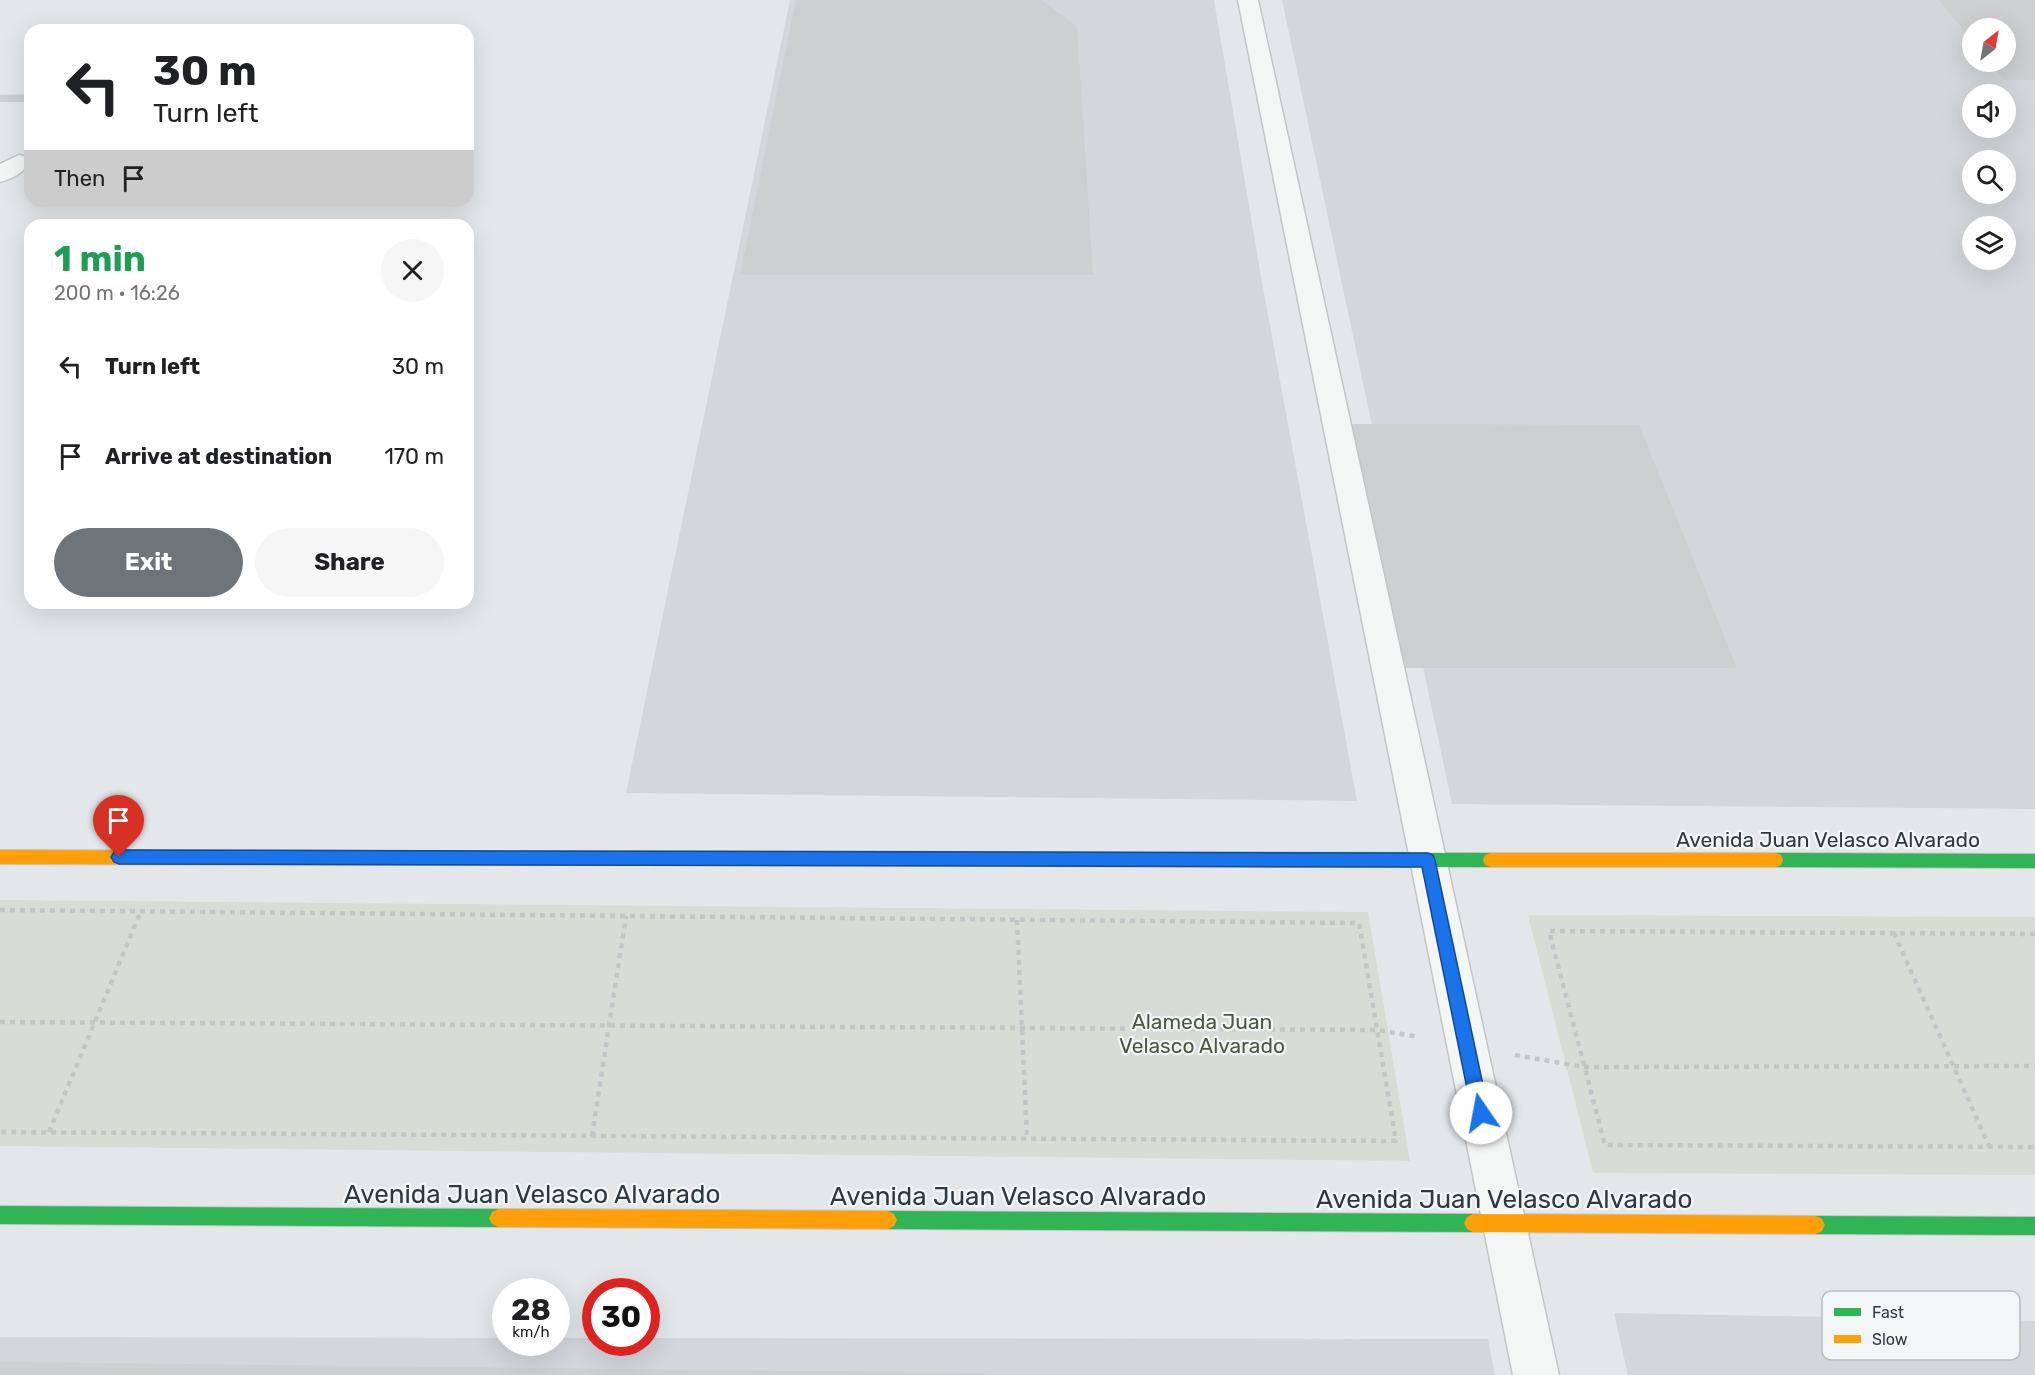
<!DOCTYPE html>
<meta charset="utf-8">
<style>
:root{--surface:#fff;--page:#f6f6f6;--text:#202124;--muted:#757577;--accent:#6d757b}
body{margin:0;font-family:Rubik,sans-serif;background:var(--page);color:var(--text);height:100vh;display:flex;flex-direction:column;font-size:22px;white-space:nowrap}
*{box-sizing:border-box;margin:0}
p{font-size:20px;color:var(--muted)}
.icon{flex:none;width:33px;height:33px;fill:none;stroke:currentColor;stroke-width:2;stroke-linecap:round;stroke-linejoin:round}
.map{position:relative;flex:1;overflow:hidden}
.drawer{position:absolute;left:24px;top:219px;width:450px;height:390px;display:flex;flex-direction:column;background:var(--surface);border-radius:18px;box-shadow:0 6px 24px #0002}
.drawer>*{flex:none}
.banner{position:absolute;left:24px;top:24px;width:450px;height:183px;border-radius:18px;box-shadow:0 6px 24px #0002;background:#fff;color:var(--text);overflow:hidden}
.needle{width:39px;rotate:31deg}
.controls{position:absolute;left:1962px;top:18px;display:grid;gap:12px}
.controls a{display:grid;place-items:center;width:54px;height:54px;border-radius:50%;background:var(--surface);box-shadow:0 6px 24px #0002;font-size:30px}
.speed{position:absolute;left:492px;top:1278px;display:flex;gap:12px;font-size:30px;font-weight:700;text-align:center}
.speed>*{display:grid;place-content:center;width:78px;height:78px;border-radius:50%;background:var(--surface);box-shadow:0 6px 24px #0002;line-height:1}
.speed small{font-size:15px;font-weight:400}
.speed .limit{border:9px solid #d22;background:#fff;color:#111}
.pin{position:absolute;display:grid;place-items:center;width:51px;height:51px;color:#fff;margin:-62px -26px;border-radius:50% 50% 50% 0;rotate:-45deg;box-shadow:0 0 6px #0007}
.pin .icon{rotate:45deg}
.me{position:absolute;width:66px;margin:-33px;rotate:348deg;stroke-linejoin:round;filter:drop-shadow(0 0 4px #0008)}
.turn{display:flex;align-items:center;gap:21px;height:126px;padding:0 30px;font-size:27px}
.turn .icon{width:78px;height:78px;stroke-width:2.5}
.turn b{display:block;font-size:42px;line-height:51px}
.then{display:flex;align-items:center;height:57px;padding:0 30px;background:#0003;gap:12px;font-size:22px}
.round{display:grid;place-items:center;flex:none;width:63px;height:63px;border-radius:32px;background:var(--page)}
.headline{display:flex;align-items:center;justify-content:space-between;height:102px;padding:0 30px}
h1{font-size:36px;font-weight:700;line-height:45px;color:#1e9e55}
.action{display:flex;gap:12px;margin-top:auto;padding:12px 30px}
.action a{flex:1;height:69px;border-radius:36px;background:var(--accent);color:#fff;font-size:24px;font-weight:700;line-height:69px;text-align:center}
.action a+a{background:var(--page);color:var(--text)}
ul{padding:0;list-style:none}
li{display:flex;align-items:center;gap:18px;height:90px;padding:0 30px}
li div{flex:1}
li b{display:block;font-size:22px}
li em{font-style:normal}
.map>svg:first-child{display:block}
</style>
<div class="map">
<svg width="2035" height="1375" viewBox="0 0 2035 1375">
<rect width="100%" height="100%" fill="#e4e7e9"/>
<!-- built -->
<path fill="#d3d7db" fill-rule="evenodd" d="M790,0H1214L1262,282L1357,801L626,793Z
M1282,0H2035V809L1452,804ZM1972,28H2006V62H1972ZM1972,94H2006V128H1972ZM1972,160H2006V194H1972ZM1972,226H2006V260H1972Z
M1614,1313L2035,1321V1375H1628Z
M0,1337L505,1338L506,1342H556L557,1338H595L596,1342H646L647,1338L1488,1339L1495,1375H0Z"/>
<!-- green -->
<path fill="#d7dcd5" d="M0,900L1368,912L1410,1161L0,1146Z
M1528,915L2035,917V1175L1593,1173Z"/>
<!-- building -->
<path fill="#cdcfd1" d="M796,0H1041L1077,26L1093,275H740Z
M1939,0H2035V80H2004L1989,62H2006V28H1972V41Z
M30,94V102H0V95Z
M1347,424L1639,425L1737,668H1399Z
M0,1362L989,1373V1375H0Z"/>
<g fill="none" stroke-linecap="round" stroke-linejoin="round">
<defs>
<path id="street" d="M1238,0H1258L1559,1375H1513Z
M19,155L27,157L30,161C26,172 11,179 0,182V164Z"/>
<path id="fast" d="M366,851H717L722,853L724,858L722,863L717,865H366L361,863L359,858L361,853Z
M1033,852L1490,853L1495,855L1497,860L1495,865L1490,867L1033,866L1028,864L1026,859L1028,854Z
M1776,853L2035,854V868L1776,867L1771,865L1769,860L1771,855Z
M0,1206L498,1209L504,1212L507,1218L504,1224L498,1227L0,1224Z
M888,1211L1473,1214L1479,1217L1482,1223L1479,1229L1473,1232L888,1229L882,1226L879,1220L882,1214Z
M1816,1216L2035,1217V1235L1816,1234L1810,1231L1807,1225L1810,1219Z"/>
<path id="slow" d="M0,850L366,851L371,853L373,858L371,863L366,865L0,864Z
M717,851L1033,852L1038,854L1040,859L1038,864L1033,866L717,865L712,863L710,858L712,853Z
M1490,853H1776L1781,855L1783,860L1781,865L1776,867H1490L1485,865L1483,860L1485,855Z
M498,1209L888,1211L894,1214L897,1220L894,1226L888,1229L498,1227L492,1224L489,1218L492,1212Z
M1473,1214L1816,1216L1822,1219L1825,1225L1822,1231L1816,1234L1473,1232L1467,1229L1464,1223L1467,1217Z"/>
</defs>
<!-- street casing -->
<use href="#street" stroke="#c3c5c7" stroke-width="3"/>
<!-- fast casing -->
<use href="#fast" stroke="#c3c5c7" stroke-width="2"/>
<!-- slow casing -->
<use href="#slow" stroke="#c3c5c7" stroke-width="2"/>
<!-- path -->
<path stroke="#c3c6c7" stroke-width="4.5" stroke-dasharray="5 5" stroke-linecap="butt" d="M0,910L1359,923L1396,1141L0,1132
M1017,920L1027,1138
M1894,933L1989,1146
M2035,934L1549,931L1605,1145L2035,1147
M0,1022L1378,1030L1419,1037
M1515,1055L1584,1067L2035,1066
M49,1132L141,911
M592,1136L626,916"/>
<!-- street -->
<use href="#street" fill="#f4f5f5" fill-rule="evenodd"/>
<!-- fast -->
<use href="#fast" fill="#30b455" fill-rule="evenodd"/>
<!-- slow -->
<use href="#slow" fill="#ff9f0a" fill-rule="evenodd"/>
</g>
<!-- route -->
<path fill="#1a73e8" stroke="#114b97" stroke-width="1.5" d="M119,850L1428,853L1433,855L1435,860L1489,1113L1487,1119L1481,1121L1475,1119L1472,1113L1422,867L119,864L114,862L111,857L114,852Z"/>
<g text-anchor="middle" stroke-width="4.5" stroke-linejoin="round" paint-order="stroke">
<!-- street labels -->
<g font-size="21" fill="#2d3840" stroke="#f3f6f7">
<text x="1828" y="847">Avenida Juan Velasco Alvarado</text>
</g>
<!-- park labels -->
<g font-size="21" fill="#495a3c" stroke="#f3f6f7">
<text x="1202" y="1029">Alameda Juan<tspan x="1202" dy="24">Velasco Alvarado</tspan></text>
</g>
<!-- near-street labels -->
<g font-size="26" fill="#2d3840" stroke="#f3f6f7">
<text x="532" y="1203">Avenida Juan Velasco Alvarado</text>
<text x="1018" y="1205">Avenida Juan Velasco Alvarado</text>
<text x="1504" y="1208">Avenida Juan Velasco Alvarado</text>
</g>
</g>
<!-- legend -->
<rect x="1822" y="1291" width="198" height="69" rx="9" fill="#f3f6f7" stroke="#b8bdc0" stroke-width="1.5"/>
<rect x="1834" y="1308" width="27" height="8" fill="#30b455"/>
<rect x="1834" y="1335" width="27" height="8" fill="#ff9f0a"/>
<g font-size="16" fill="#2d3840">
<text x="1872" y="1318">Fast</text>
<text x="1872" y="1345">Slow</text>
</g>
</svg>
<div class="controls">
<a><svg class="needle" viewBox="-14 -14 28 28"><path d="M0-13l5 13h-10z" fill="#e53935"/><path d="M0 13l5-13h-10z" fill="#757577"/></svg></a>
<a><svg class="icon" aria-label="sound" viewBox="0 0 24 24"><path d="M4 9h4l5-4v14l-5-4H4zM17 9q2 3 0 6"/></svg></a>
<a><svg class="icon" aria-label="search" viewBox="0 0 24 24"><circle cx="10" cy="10" r="6"/><path d="M15 15l6 6"/></svg></a>
<a><svg class="icon" aria-label="layers" viewBox="0 0 24 24"><path d="M12 4l9 5-9 5-9-5zM3 14l9 5 9-5"/></svg></a>
</div>
<div class="speed"><div>28<small>km/h</small></div><div class="limit">30</div></div>
<div class="pin" style="left:119px;top:857px;background:#d93025"><svg class="icon" aria-label="arrive" viewBox="0 0 24 24"><path d="M6 21V4h12l-3 4 3 4H6"/></svg></div>
<svg class="me" style="left:1481px;top:1113px" viewBox="-20 -20 40 40"><circle r="19" fill="#fff"/><path d="M0-13L10 11 0 6-10 11z" fill="#1a73e8"/></svg>
<div class="banner">
<div class="turn"><svg class="icon" aria-label="left" viewBox="0 0 24 24"><path d="M17 20v-9H6M10 6l-5 5 5 5"/></svg><div><b>30 m</b>Turn left</div></div>
<div class="then">Then<svg class="icon" aria-label="arrive" viewBox="0 0 24 24"><path d="M6 21V4h12l-3 4 3 4H6"/></svg></div>
</div>
<section class="drawer">
<div class="headline"><div><h1>1 min</h1><p>200 m · 16:26</p></div><a class="round"><svg class="icon" aria-label="close" viewBox="0 0 24 24"><path d="M6 6l12 12M18 6L6 18"/></svg></a></div>
<ul>
<li><svg class="icon" aria-label="left" viewBox="0 0 24 24"><path d="M17 20v-9H6M10 6l-5 5 5 5"/></svg><div><b>Turn left</b></div><em>30 m</em></li>
<li><svg class="icon" aria-label="arrive" viewBox="0 0 24 24"><path d="M6 21V4h12l-3 4 3 4H6"/></svg><div><b>Arrive at destination</b></div><em>170 m</em></li>
</ul>
<div class="action"><a>Exit</a><a>Share</a></div>
</section>
</div>
